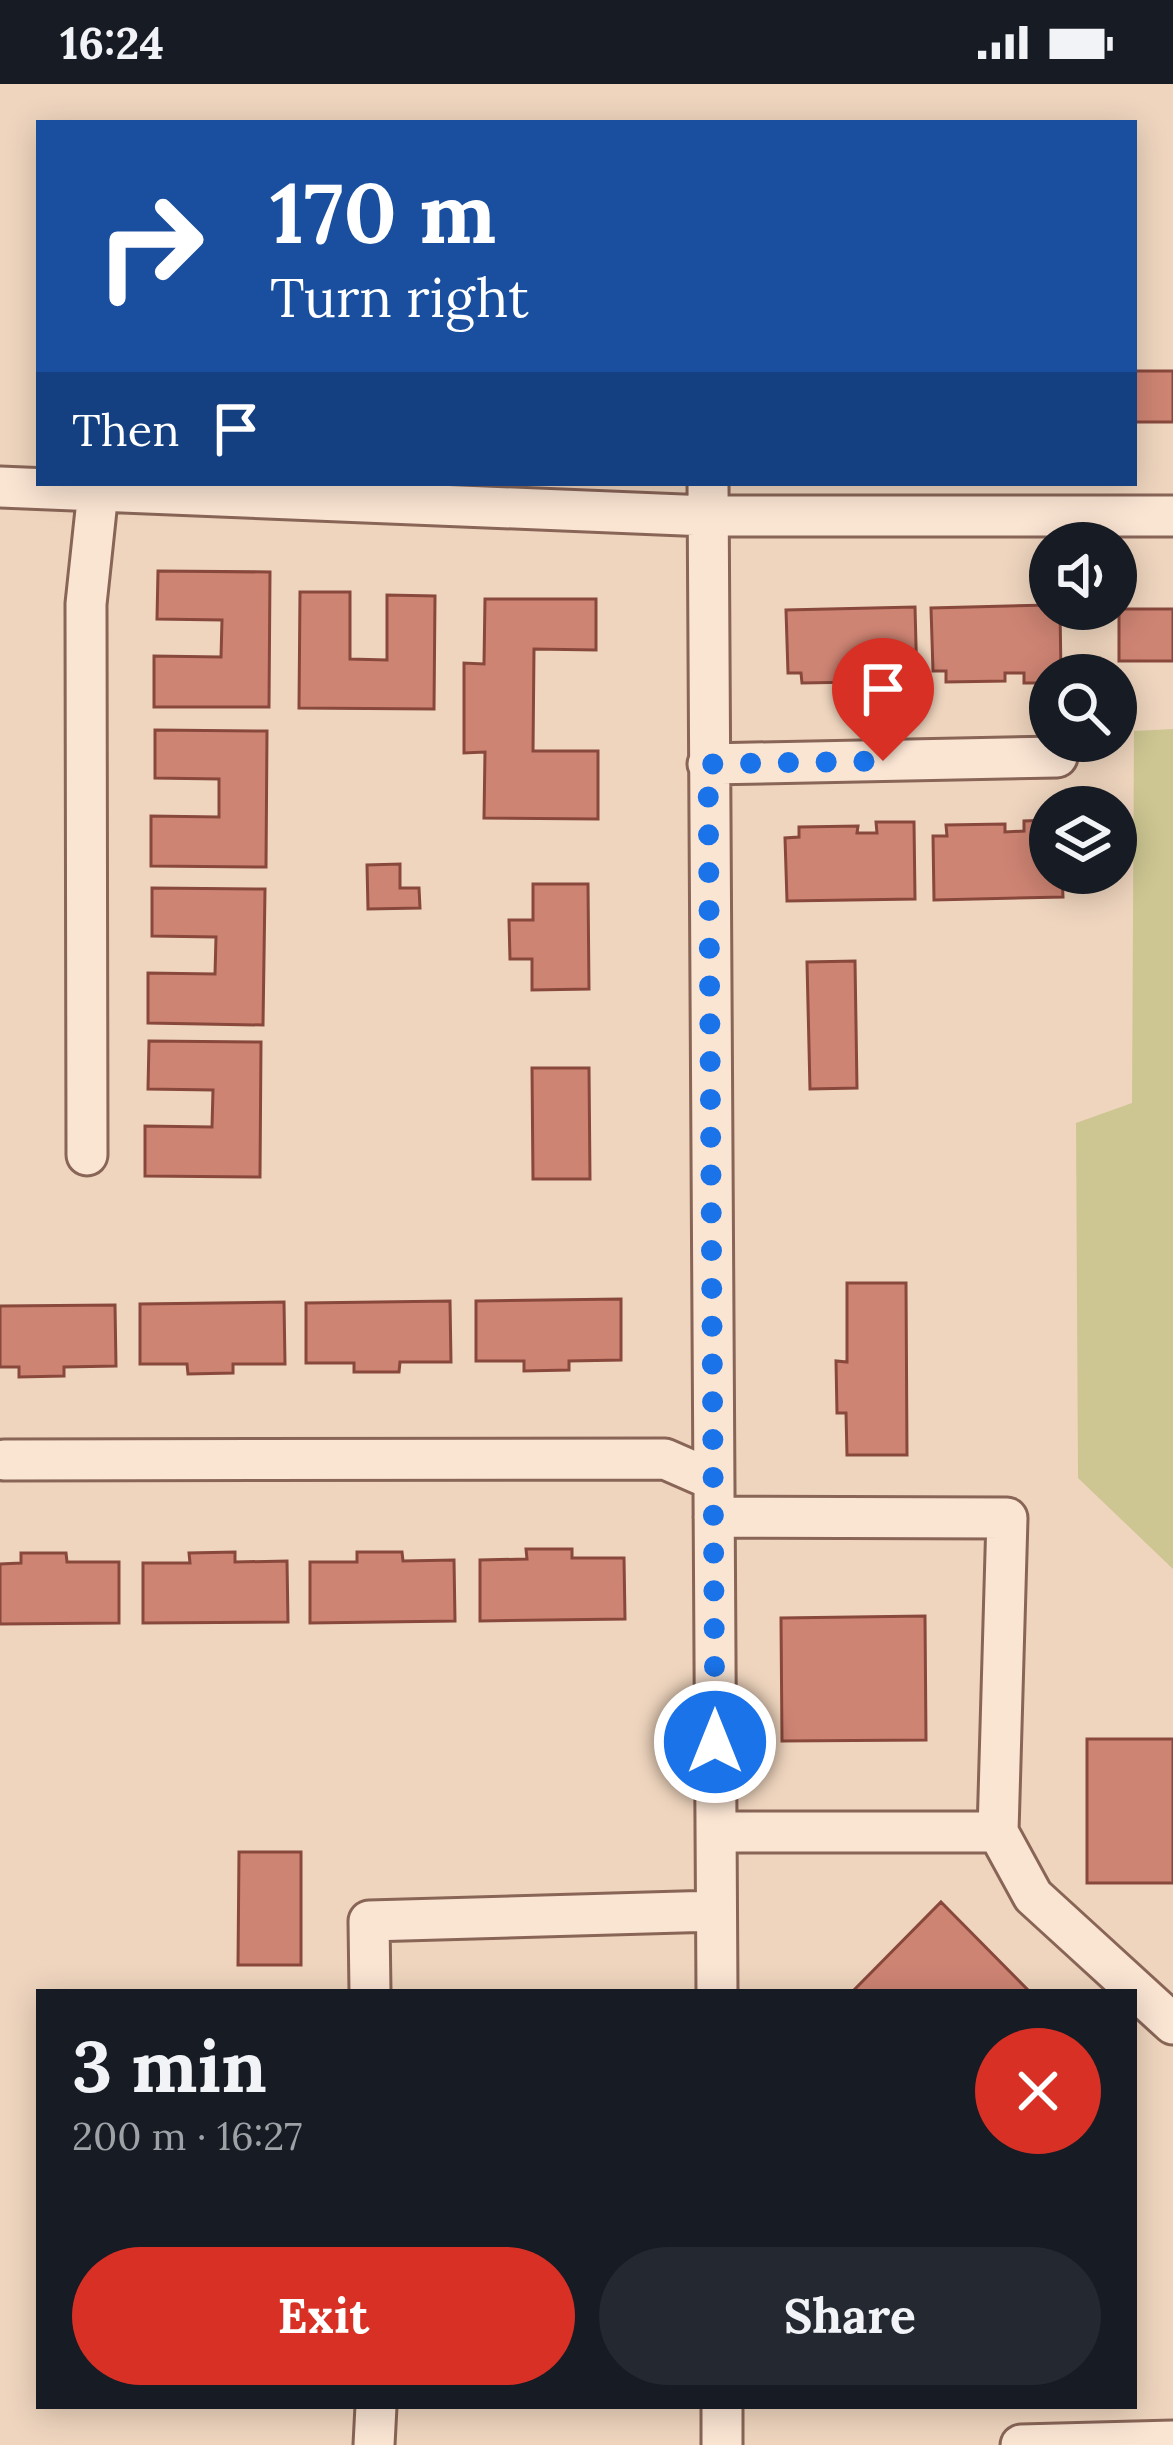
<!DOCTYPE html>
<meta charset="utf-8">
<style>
:root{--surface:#171b24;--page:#242831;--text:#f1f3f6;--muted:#9ea1a6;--accent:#d93025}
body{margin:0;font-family:Lora,serif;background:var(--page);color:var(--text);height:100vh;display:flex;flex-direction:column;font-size:45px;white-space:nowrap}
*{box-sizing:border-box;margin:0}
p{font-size:39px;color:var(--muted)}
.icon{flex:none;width:66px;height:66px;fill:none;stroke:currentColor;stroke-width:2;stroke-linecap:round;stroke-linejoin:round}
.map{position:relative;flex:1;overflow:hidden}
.sheet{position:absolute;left:36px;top:1905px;width:1101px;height:420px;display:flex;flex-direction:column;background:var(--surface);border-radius:0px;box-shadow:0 6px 30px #0003}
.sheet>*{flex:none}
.top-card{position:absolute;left:36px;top:36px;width:1101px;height:366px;border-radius:0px;box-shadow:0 6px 30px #0003;background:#1a4fa0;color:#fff;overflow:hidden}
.fabs{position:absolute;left:1029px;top:438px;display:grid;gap:24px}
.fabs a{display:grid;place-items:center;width:108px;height:108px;border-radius:50%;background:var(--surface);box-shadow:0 6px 30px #0003;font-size:60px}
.pin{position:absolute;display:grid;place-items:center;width:102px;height:102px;color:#fff;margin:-123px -51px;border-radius:50% 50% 50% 0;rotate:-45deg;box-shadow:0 0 12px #0007}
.pin .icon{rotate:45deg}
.me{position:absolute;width:132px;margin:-66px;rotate:0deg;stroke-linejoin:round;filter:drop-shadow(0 0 9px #0008)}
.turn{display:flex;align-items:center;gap:42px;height:252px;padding:0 36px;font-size:54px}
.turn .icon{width:156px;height:156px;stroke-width:2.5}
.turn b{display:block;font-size:84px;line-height:102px}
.then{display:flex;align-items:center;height:114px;padding:0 36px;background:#0003;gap:24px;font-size:45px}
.round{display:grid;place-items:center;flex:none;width:126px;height:126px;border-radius:63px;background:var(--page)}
.summary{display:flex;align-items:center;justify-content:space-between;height:204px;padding:0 36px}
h1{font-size:72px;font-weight:700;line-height:90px}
.cta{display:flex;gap:24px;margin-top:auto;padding:24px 36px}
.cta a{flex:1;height:138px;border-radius:72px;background:var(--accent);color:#fff;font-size:48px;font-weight:700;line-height:138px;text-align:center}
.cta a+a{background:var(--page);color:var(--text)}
.status{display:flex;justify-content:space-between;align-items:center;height:84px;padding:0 60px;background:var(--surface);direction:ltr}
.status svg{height:33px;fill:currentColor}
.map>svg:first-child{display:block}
</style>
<div class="status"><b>16:24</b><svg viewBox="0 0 49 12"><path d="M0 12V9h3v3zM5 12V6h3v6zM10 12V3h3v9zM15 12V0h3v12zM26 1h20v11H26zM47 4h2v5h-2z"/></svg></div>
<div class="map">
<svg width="1173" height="2361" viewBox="0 0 1173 2361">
<rect width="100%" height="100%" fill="#efd5be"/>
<!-- green -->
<path fill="#cdc692" d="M1173,645V1485L1078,1394L1076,1039L1132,1019L1134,647Z"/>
<!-- building -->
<path fill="#ce8473" stroke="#88483c" stroke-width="3" d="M1134,287H1173V338H1134Z
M158,487L270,488L269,623H154V572L221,573L222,536L157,535Z
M300,508H350V575L387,576V511L435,512L434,625L299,624Z
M485,515H596V566L534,565L533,667H598V735L484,734L485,668L464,669V579L484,580Z
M1050,521V525H1060L1061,591H1050V599H1024V589H1005V597L946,598V587H933L931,524Z
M915,523L917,600L879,601V590L860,591V598L802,599L801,589H788L786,526Z
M1119,525H1173V577H1119Z
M155,646L267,647L266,783L151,782V732L219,733V695L155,694Z
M1050,736V789H1062L1063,813L934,816L933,752H947L946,741L1005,740V748L1024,747V737Z
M876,738H914L915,815L787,817L785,754L799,753V743L858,742L857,749H877Z
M400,780V804H419L420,824L368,825L367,781Z
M533,800H588L589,905L532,906V875H510L509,836H533Z
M152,804L265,805L263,941L148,939V889L215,890L216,853L152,852Z
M855,877L857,1004L810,1005L807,878Z
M149,957L261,958L260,1093L145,1092V1042L212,1043L213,1006L148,1005Z
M532,984H589L590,1095H533Z
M847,1199H906L907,1371H847L846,1329H837L836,1277L847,1278Z
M621,1215V1276L569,1277V1286L524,1287V1277H476V1217Z
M450,1217L451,1278H400L399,1288H354V1279H306V1219Z
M284,1218L285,1280H233V1289L188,1290L187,1280H140V1220Z
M115,1221L116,1282L64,1283V1292L19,1293V1283H0V1222Z
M526,1465H572V1474H624L625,1535L480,1537V1476L527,1475Z
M235,1468V1478L287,1477L288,1538L143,1539V1479H190L189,1469Z
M357,1468H402L403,1477L454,1476L455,1537L310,1539V1478H357Z
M21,1469H66L67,1478H119V1539L0,1540V1480L21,1479Z
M925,1532L926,1656L782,1657L781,1534Z
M1087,1655H1173V1799H1087Z
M239,1768H301V1881H238Z
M941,1818L1027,1905L1024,1908H852Z"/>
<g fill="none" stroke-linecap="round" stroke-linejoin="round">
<defs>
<path id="minor" d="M708,399L717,1908
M0,403L707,432H1173
M708,680L1057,673
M87,1071L86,520L98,407
M4,1376L665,1375L713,1396
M714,1433L1007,1434L998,1748H716
M998,1748L1033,1812L1173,1940
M370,1908L369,1837L716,1827
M722,2322V2361
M374,2361L376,2322
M1021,2361L1173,2357"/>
</defs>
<!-- minor casing -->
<use href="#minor" stroke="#886557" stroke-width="45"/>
<!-- minor -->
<use href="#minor" stroke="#fae4d2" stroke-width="39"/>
</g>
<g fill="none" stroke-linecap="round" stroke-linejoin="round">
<!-- route -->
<path stroke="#1a73e8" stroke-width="21" stroke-dasharray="0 37.8" d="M715,1658L708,680L883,677"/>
</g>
</svg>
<div class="fabs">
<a><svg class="icon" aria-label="sound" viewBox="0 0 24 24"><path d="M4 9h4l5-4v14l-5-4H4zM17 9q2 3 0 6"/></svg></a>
<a><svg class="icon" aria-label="search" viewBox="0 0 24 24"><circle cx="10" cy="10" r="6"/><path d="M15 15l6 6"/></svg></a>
<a><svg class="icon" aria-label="layers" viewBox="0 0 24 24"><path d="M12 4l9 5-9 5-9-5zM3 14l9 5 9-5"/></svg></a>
</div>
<div class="pin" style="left:883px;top:677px;background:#d93025"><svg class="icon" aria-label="arrive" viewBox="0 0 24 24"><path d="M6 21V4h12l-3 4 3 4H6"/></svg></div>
<svg class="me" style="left:715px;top:1658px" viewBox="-20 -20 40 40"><circle r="17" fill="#1a73e8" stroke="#fff" stroke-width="3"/><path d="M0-11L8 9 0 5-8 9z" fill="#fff"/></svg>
<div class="top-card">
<div class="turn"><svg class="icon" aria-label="right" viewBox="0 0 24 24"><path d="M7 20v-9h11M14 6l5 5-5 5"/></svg><div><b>170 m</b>Turn right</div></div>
<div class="then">Then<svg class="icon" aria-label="arrive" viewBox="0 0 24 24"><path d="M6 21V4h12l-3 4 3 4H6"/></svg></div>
</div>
<section class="sheet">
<div class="summary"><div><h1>3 min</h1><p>200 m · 16:27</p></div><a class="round" style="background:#d93025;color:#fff"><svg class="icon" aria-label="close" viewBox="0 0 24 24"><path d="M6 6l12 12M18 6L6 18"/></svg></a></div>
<div class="cta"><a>Exit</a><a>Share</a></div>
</section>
</div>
